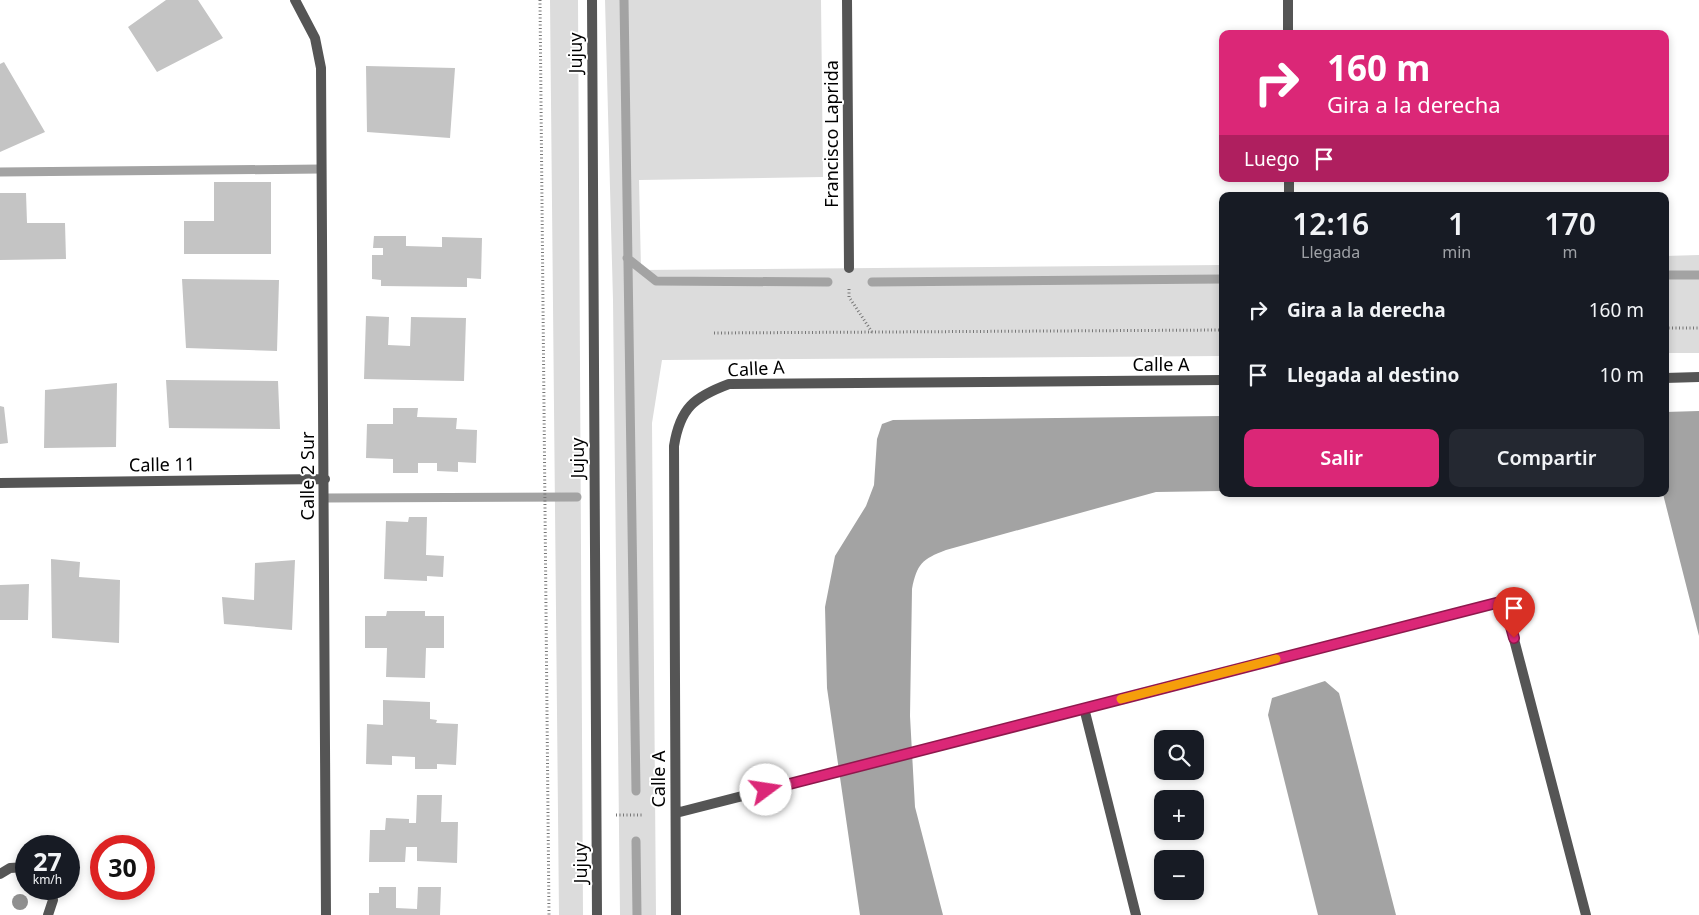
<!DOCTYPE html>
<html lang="es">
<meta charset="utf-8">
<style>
:root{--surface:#171b24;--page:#242831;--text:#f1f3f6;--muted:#9ea1a6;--accent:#db2777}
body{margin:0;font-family:"Noto Sans",sans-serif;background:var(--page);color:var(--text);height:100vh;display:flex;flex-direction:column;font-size:19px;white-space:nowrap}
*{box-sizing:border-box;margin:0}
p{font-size:16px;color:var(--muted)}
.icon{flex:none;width:28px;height:28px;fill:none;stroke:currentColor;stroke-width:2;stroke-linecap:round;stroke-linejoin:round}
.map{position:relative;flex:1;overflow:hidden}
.details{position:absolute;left:1219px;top:192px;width:450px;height:305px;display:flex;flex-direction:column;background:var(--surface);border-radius:10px;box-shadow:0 2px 8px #0003}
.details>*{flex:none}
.guide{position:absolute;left:1219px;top:30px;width:450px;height:152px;border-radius:10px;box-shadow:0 2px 8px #0003;background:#db2777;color:#fff;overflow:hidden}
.fabs{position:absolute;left:1154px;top:730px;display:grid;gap:10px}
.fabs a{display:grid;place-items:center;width:50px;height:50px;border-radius:10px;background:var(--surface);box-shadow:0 2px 8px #0003;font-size:25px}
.speed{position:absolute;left:15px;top:835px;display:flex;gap:10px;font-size:25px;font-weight:700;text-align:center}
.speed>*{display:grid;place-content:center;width:65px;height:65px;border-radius:50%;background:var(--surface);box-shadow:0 2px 8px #0003;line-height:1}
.speed small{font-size:12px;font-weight:400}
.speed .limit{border:8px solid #d22;background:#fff;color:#111}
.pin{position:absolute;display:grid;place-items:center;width:42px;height:42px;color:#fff;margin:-51px -21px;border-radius:50% 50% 50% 0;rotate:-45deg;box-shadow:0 0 5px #0007}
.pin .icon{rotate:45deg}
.me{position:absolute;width:55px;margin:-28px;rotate:76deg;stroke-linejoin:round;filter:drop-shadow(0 0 4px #0008)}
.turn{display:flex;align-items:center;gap:18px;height:105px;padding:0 25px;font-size:22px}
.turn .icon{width:65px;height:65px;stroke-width:2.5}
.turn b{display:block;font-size:35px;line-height:42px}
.then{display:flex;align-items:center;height:48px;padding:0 25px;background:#0003;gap:10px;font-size:19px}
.eta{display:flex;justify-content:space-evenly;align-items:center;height:85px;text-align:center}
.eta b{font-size:30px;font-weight:600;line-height:35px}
.primary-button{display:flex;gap:10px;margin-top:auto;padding:10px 25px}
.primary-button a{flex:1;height:58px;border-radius:10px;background:var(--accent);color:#fff;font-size:20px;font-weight:600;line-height:58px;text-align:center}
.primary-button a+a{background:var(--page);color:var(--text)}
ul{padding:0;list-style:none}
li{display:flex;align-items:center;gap:15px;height:65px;padding:0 25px}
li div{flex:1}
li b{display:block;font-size:19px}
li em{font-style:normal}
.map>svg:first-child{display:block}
</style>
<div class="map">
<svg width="1699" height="915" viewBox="0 0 1699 915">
<rect width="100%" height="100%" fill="#fff"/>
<!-- green -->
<path fill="#dcdcdc" d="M550,0H578L583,915H559Z
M605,0H821L823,177L639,180L641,270L1222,265V356L662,360L652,423L656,915H620L613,300Z
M1699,255V353H1665V256Z"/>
<!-- water -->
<path fill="#a3a3a3" d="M1699,411V636L1663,494H1665V412Z
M1222,416V491L1156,492L946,550C922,559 917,564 912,589L910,716L915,807L943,915H860L827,688L825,607L835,556L866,506L874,485L877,439L882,424L893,420Z
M1325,681L1339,693L1396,915H1318L1268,715L1272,698Z"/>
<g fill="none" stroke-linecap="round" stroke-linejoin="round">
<!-- stream -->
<path stroke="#a3a3a3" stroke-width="9" d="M624,0L636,791
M0,172L321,169
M627,258L656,281L828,282
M1665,275H1699
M872,282L1222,279
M325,498L577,497
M636,841L637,915"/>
</g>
<!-- building -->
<path fill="#c4c4c4" d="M166,0H198L223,38L157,72L128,27Z
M4,62L45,132L0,152V64Z
M366,66L455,68L450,138L367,132Z
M214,182H271V254H184V221H214Z
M0,193H26L27,223H65L66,259L0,260Z
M374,236H406V246L442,247V237L482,238L481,279L467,278V287L381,286V280L372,279V255H383V248H373Z
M182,279L279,280L277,351L186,348Z
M366,316L389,317L388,345L410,346L411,317L466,318L464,381L364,379Z
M166,380L278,381L280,429L169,428Z
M117,383L116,447L44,448L45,390Z
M0,406L4,407L8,443L0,444Z
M393,408H418L417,417L457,418L456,429L477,430L476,463L458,462V472L437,471V463H418V473H393V459L366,458L367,424H393Z
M409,517H427L426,555L444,556L443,577L427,576V581L384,579L386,521L408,522Z
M51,559L80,562L79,577L120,580L119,643L52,638Z
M295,560L292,630L224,624L222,597L254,600L255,563Z
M29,584L28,620H0V585Z
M387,611H425V616H444V648H426L425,678L386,677L387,648H365V616H386Z
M383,700L430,702V719L437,720L436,723L458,724L456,765L437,764V769H415V757L392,756V765L366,764L367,724L383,725Z
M417,795H442L441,822H458L457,863L417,861V847H406L405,862H369L370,830H385L386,818L409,819V823H416Z
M379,887H396V908L417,909L418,887H441L440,915H369V893H379Z"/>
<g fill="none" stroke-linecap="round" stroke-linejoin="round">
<!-- path -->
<path stroke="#777" stroke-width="3" stroke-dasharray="1 2.5" stroke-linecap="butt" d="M540,0L549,915
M849,289V297L872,332
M1665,328H1699
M714,333L1222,330
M616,815H643"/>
<!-- minor -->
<path stroke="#555" stroke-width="10" d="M295,0L315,38L321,68L326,915
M847,0L849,268
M1288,0V34
M1289,179V196
M1665,378L1699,377
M0,483L325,479
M1084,708L1136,915
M676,813L1504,601L1586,915
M0,874L10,868L26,867
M48,915L53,900L51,889
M676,915L674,446C680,408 694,397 729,384L1222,380"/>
<!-- tertiary -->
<path stroke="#555" stroke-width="10" d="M592,0L597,915"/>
</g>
<!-- trees -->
<circle fill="#8f8f8f" cx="20" cy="902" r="8"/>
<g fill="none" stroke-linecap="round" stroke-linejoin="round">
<defs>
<path id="route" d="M766,790L1504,601L1514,638"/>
</defs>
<!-- route casing -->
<use href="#route" stroke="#8e194d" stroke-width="12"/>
<!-- route -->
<use href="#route" stroke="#db2777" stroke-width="9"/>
<!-- slow -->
<path stroke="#f59e0b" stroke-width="9" d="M1121,699L1276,659"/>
</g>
<g text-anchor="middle" stroke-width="4" stroke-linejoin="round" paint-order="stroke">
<!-- street labels -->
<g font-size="18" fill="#000" stroke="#fff">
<text transform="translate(576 53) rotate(-90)" y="6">Jujuy</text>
<text transform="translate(832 134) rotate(-90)" y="6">Francisco Laprida</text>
<text x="1161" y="371">Calle A</text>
<text transform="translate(756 369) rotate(-3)" y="6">Calle A</text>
<text transform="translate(578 458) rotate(-90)" y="6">Jujuy</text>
<text transform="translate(162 465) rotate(-1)" y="6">Calle 11</text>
<text transform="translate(308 476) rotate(-90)" y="6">Calle 2 Sur</text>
<text transform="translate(659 779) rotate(-90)" y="6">Calle A</text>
<text transform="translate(581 863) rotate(-90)" y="6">Jujuy</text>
</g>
</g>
</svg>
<div class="fabs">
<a><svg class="icon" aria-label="search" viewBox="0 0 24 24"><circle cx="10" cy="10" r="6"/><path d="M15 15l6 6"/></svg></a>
<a>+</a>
<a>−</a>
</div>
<div class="speed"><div>27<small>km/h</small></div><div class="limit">30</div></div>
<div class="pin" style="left:1514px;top:638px;background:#d93025"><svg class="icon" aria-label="arrive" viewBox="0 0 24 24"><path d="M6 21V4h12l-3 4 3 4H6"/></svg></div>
<svg class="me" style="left:766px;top:790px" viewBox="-20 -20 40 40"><circle r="19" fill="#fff"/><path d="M0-13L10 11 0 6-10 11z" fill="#db2777"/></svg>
<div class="guide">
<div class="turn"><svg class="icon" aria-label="right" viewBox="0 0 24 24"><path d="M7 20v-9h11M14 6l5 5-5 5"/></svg><div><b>160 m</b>Gira a la derecha</div></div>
<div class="then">Luego<svg class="icon" aria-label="arrive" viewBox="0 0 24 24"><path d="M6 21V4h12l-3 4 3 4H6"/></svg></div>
</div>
<section class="details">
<div class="eta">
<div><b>12:16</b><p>Llegada</p></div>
<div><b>1</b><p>min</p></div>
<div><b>170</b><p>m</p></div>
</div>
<ul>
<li><svg class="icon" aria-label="right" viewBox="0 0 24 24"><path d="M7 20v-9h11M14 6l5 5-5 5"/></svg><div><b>Gira a la derecha</b></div><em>160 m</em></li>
<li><svg class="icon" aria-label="arrive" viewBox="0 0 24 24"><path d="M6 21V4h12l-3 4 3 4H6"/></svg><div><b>Llegada al destino</b></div><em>10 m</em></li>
</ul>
<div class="primary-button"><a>Salir</a><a>Compartir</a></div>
</section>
</div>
